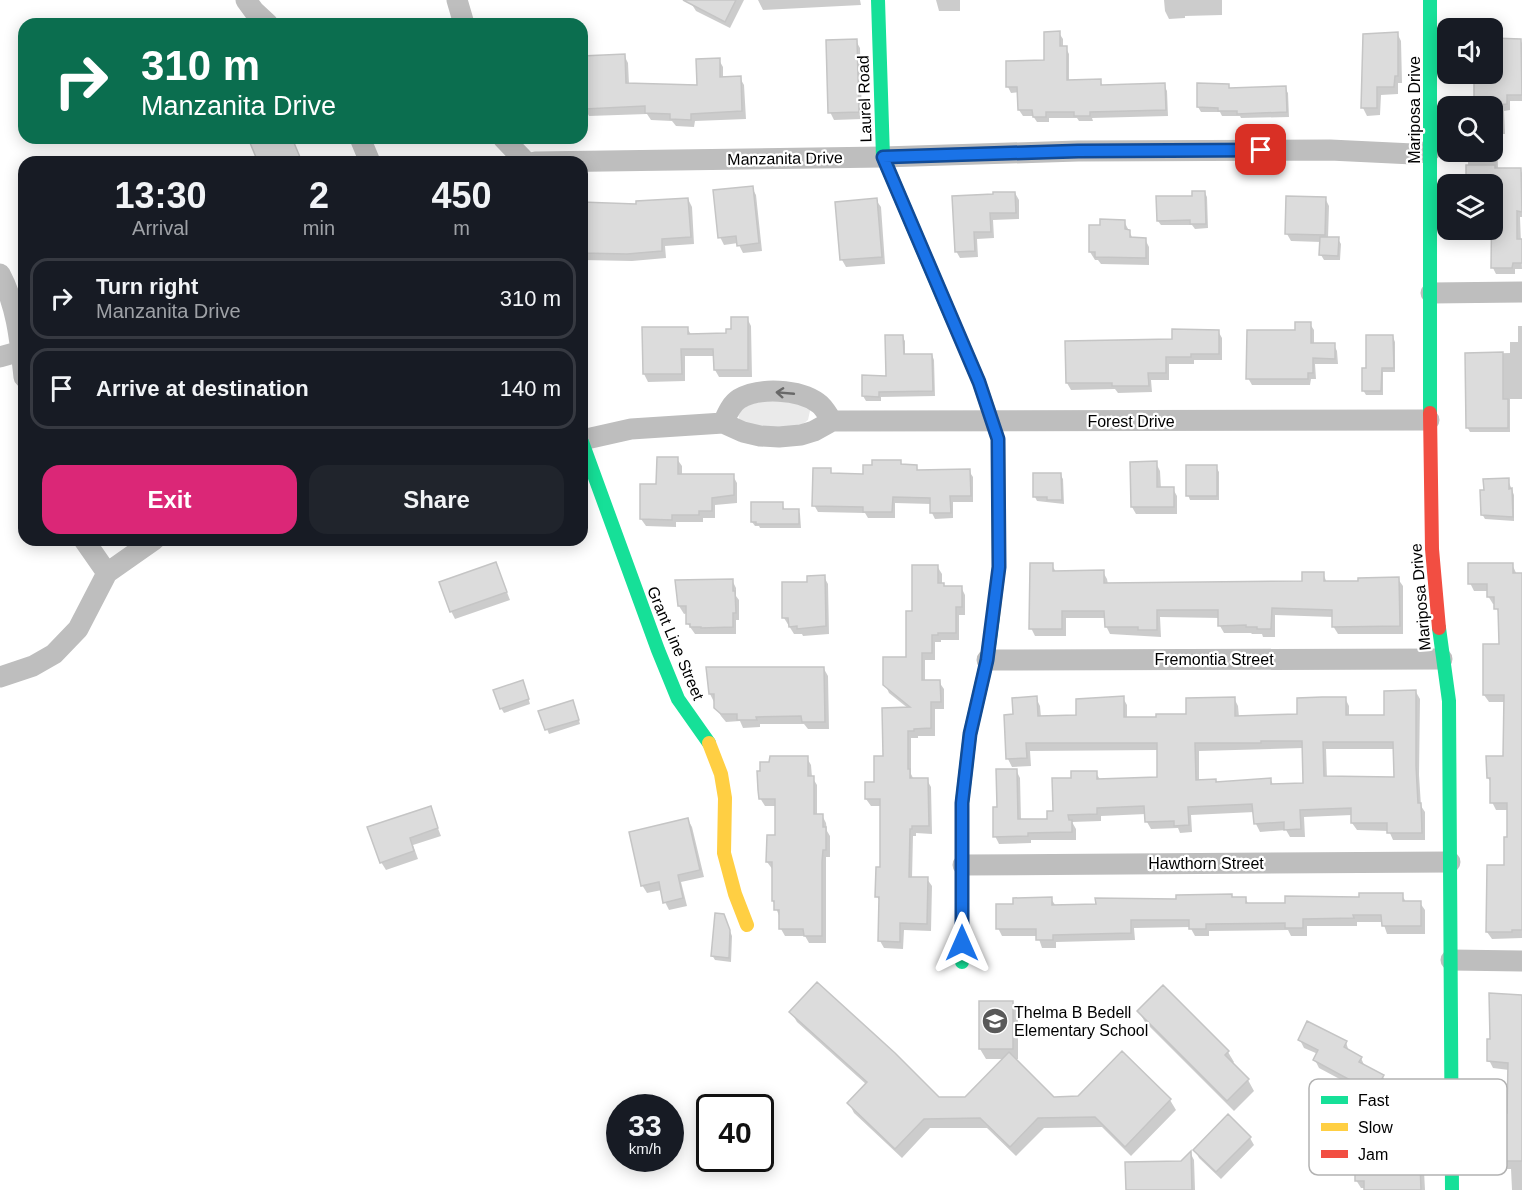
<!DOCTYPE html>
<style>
:root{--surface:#171b24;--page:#20242c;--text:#f1f3f6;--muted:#9ea1a6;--line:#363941;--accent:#db2777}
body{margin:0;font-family:Helvetica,sans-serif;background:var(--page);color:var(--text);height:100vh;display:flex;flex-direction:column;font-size:22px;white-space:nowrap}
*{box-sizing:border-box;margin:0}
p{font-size:20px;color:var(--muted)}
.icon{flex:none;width:33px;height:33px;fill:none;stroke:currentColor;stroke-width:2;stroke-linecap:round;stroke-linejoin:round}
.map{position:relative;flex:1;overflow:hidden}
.side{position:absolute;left:18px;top:156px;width:570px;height:390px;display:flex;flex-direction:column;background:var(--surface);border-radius:18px;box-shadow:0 3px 15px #0003}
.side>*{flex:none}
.hud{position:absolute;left:18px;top:18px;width:570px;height:126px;border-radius:18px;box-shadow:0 3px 15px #0003;background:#0b6e4f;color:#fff;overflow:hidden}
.controls{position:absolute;left:1437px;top:18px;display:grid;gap:12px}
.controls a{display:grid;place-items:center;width:66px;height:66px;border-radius:12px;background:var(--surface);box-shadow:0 3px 15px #0003;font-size:30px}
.speed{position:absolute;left:606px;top:1094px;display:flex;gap:12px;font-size:30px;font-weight:700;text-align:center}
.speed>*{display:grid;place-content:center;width:78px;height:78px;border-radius:50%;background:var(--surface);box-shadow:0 3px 15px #0003;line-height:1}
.speed small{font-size:15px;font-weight:400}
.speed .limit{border:3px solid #111;border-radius:9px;background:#fff;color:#111}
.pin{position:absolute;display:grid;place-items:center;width:51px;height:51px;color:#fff;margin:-26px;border-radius:12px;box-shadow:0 3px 9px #0006}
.me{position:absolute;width:66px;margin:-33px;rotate:0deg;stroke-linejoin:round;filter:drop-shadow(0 0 4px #0008)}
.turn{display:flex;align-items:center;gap:21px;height:126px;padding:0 24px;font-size:27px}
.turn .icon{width:78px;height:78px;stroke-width:2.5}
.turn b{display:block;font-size:42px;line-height:51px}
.eta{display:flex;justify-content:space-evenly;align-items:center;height:102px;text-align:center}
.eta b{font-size:36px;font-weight:800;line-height:42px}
.cta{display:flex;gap:12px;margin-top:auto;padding:12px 24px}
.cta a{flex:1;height:69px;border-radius:18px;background:var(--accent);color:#fff;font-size:24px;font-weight:800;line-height:69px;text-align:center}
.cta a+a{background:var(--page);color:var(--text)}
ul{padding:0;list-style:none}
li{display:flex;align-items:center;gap:18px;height:81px;margin:0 12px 9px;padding:0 12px;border:3px solid var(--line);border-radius:18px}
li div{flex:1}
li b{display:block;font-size:22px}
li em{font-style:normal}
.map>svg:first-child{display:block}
</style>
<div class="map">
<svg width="1522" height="1190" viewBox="0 0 1522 1190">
<rect width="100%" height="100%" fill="#fff"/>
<!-- green -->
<path fill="#eaeaea" d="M785,399L811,406L808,420C788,437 764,427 740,423L738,414C749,400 768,401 785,399Z"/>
<!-- shadow -->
<path fill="#0003" fill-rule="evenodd" d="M693,0H744L730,28L696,11L691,3Z
M758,0H860L861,5L763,10Z
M936,0H960V11H939Z
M1164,0H1222V15L1185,16V18L1169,19L1165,11Z
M1492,32L1497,40H1520L1522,43V101H1510V110L1504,111L1505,134H1497L1498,170H1520L1522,173V217H1520L1522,269H1515V274H1496L1493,268V236H1484L1481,230H1492V184H1468V152H1492V106H1476L1475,74H1492Z
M1059,33L1063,39V48H1066L1069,54V82L1100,81L1103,86L1164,85L1167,91L1168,116L1092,118L1093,121H1079L1077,118H1049V122H1037L1033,116H1023L1019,110V92L1011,93L1008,87L1045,62Z
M1397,33L1401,41L1402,83H1398V94L1381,95L1380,115L1367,116L1363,108Z
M856,41L860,48L862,119L834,120L830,112Z
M624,55L628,63L629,84L698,86L719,60L723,67V78H740L744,85L746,119L695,121L694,127L676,126L672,121L651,120L647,114L589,116L585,109Z
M1228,85L1230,90L1285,88L1288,93L1289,117L1241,118L1240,116H1222L1220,112H1201L1198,107Z
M752,188L756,195L762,251L743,253L738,243L724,245L720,237Z
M1015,193L1019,200V219L993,220L994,238L977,239L978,257L960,258L956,251L953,198Z
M1205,193L1207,197L1208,228L1195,229L1192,225H1161L1158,221L1193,197Z
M1325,198L1329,206L1328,238L1338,239L1341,244L1340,260H1324L1321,255V242L1291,241L1287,234Z
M688,199L692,207L694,244L665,246L666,258L632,261L582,260V204L638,205Z
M876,200L881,207L885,264L846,267L842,260Z
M1124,221L1133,239H1145L1149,247V265L1101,264L1098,260H1095L1090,252Z
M747,318L751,326L752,377H719L715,370V356H685V381L648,382L644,374L687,328L692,336L727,335Z
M1310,324L1314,330V344L1334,345L1337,351L1338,364H1315L1316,379H1311L1310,385H1252L1248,378Z
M1518,326H1522V399H1510V432H1470L1467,427L1466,354L1510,353V342H1518Z
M1218,331L1222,338V360H1194V364H1169V380H1151L1152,392L1118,393L1115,389L1071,390L1067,383L1174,341Z
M902,336L905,341V356L932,355L934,360L935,396L881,397V401H866L863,396L887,378Z
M1393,337L1395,342V372H1383V395H1366L1363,390L1367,369Z
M677,459L682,466V475L733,476L737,483V503L715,505V518H703V522H676V527L646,526L641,519Z
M900,461L903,466H916L919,472L969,471L973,477V502H953V518L935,519L932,513L931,504L895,503V518H868L865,513L818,512L814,505L830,470L832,474L864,475Z
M1156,463L1160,471L1161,489H1173L1177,496V514H1136L1132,507Z
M1216,467L1219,472V500H1190L1188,495Z
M1060,474L1063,479L1064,504L1037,501L1035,497Z
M1508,480L1514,495V521L1485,519L1482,514Z
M782,503L785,511L798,510L800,514L801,528H760L759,526H755L752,522Z
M496,564L510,600L455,619L451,611Z
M1512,564L1517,575H1522V938L1492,939L1487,932L1505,866L1508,838V810H1496L1492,802V784L1488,778L1504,758L1505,702H1489L1484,695L1500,645V616L1495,604H1493L1488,596V591H1474L1470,583Z
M1052,565L1056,572H1103L1107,579L1108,584L1304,583L1323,573L1327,583L1398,579L1403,586V634H1338L1333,626V617L1275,615V637H1263L1262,634H1252L1251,633H1224L1220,626V618L1160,617L1161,637L1110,634L1106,626V618H1066V636H1035L1031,628Z
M937,566L942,574V584L945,587H961L965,595V615H959V640H941V642H935V660H925V682H939L944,689V709H935V736H918V738H911V774L914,780H927L931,787L932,834L916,833V836H913L912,878L927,879L932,886L931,931L904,930L903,949L884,948L880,941V902L877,896L881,869L882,806H871L866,799L876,784L884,757L909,709L889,693L885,684L907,658L914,612Z
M824,577L828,584L829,634L803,636L802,634H794L784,618L809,583Z
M732,580L736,588V596L739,600V620H736V634H695L688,624V613L684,614L679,606Z
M708,669H824L828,676L829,729H808L804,724H760V727L743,728L740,721L726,722L721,716L710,694Z
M525,687L530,704L504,713L501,708Z
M1416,692L1420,699L1419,775L1421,806L1425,812V840H1393L1389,831L1357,830L1352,823V815L1304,817L1305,837H1290L1286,830L1260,832L1256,824L1255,812L1191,815L1192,832L1180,833L1178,828L1151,829L1147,822L1146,814L1101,816V821L1072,822L1076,829V840H1031V843L999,844L995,836L999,809L1016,770L1020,778L1021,821H1049L1073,780L1096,773L1101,781L1159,778L1158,750L1030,751L1031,766L1012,767L1008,759L1006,716L1015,715L1036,698L1040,706L1041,717L1078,716L1123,698L1127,705V718H1158L1188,715L1234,698L1238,706L1239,717L1299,715L1345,698L1349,706V716H1386ZM1303,748L1304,784L1274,786L1270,779L1217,783L1199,782V751ZM1326,749H1394L1395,779L1327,778Z
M575,706L580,724L549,734L540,712Z
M807,758L811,765L812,777L817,785V815H822L826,823L827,831L830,836V857H826V943H809L805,936H785L781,929L780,918L773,901V870L767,862L777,837V806H765L760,798Z
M430,808L441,836L413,845L418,859L386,870L381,862Z
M688,820L692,827L704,877L681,882L687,906L669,910L665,902L662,890L647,893L642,885Z
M1402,895L1406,902L1420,903L1425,910V934H1387L1383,922H1357V926H1307V936H1291L1288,930L1209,931V936H1195L1190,927L1134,928L1135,940L1056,942V948H1042L1038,936H1002L998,928L1015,906L1051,899L1056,906L1245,898L1249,905L1286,904Z
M726,921L732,936L731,962L715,960L712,955Z
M1522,997V1190H1512L1511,1169H1495L1491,1161L1509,1114V1070L1493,1068L1489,1060L1492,1040Z
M1012,1002L1018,1013V1059H1013L1054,1098H1079L1122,1054L1170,1100L1176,1110L1131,1156L1102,1127L1044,1128L1016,1156L987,1128H930L902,1158L854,1113L849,1103L867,1085L797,1022L791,1012L939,1099H965L1004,1059H986L980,1049Z
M1139,1012L1228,1052L1234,1062L1232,1064L1248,1080L1254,1091L1234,1111L1145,1022Z
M1300,1040L1346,1042L1349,1052L1361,1058L1365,1067L1382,1076L1387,1083L1379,1100L1319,1068L1315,1060L1318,1054L1304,1048Z
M1250,1138L1254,1145L1221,1179L1199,1158L1195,1150Z
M1401,1139L1405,1147L1406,1163H1419L1424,1171L1425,1190H1366V1188H1361L1356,1180L1365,1165Z
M1191,1154L1194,1160L1195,1190H1127L1182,1163Z"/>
<!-- building -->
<path fill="#dcdcdc" stroke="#c5c5c5" stroke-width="1.5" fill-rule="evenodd" d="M683,0H736L725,22Z
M1060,31V46H1067V80L1101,79V85L1165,83L1166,110L1090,112V116H1074V112H1046V117H1033L1032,110H1018L1017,87H1006V61L1044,60V32Z
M1398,32V76H1395L1394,87H1377V108H1361L1363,34Z
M1492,38L1521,39L1522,95H1507V104L1490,105L1489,97H1474V74H1492Z
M857,39L859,112L828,113L826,40Z
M625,54L626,83L697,85L696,59L720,58V77L741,76L742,111L691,114V120L670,119V114L645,113V106L584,109L582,56Z
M1197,83L1229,84V88L1286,86L1287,112L1237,114V111H1218V108L1197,107Z
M248,138H292L302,162H258Z
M1466,165H1495V168H1521L1522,212L1517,211V239H1522V263H1513L1512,268H1491L1492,184H1466Z
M753,186L759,243L737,246L736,236L718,238L713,190Z
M1192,191H1205L1206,224H1190V220L1157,221L1156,196H1192Z
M993,192H1015L1016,213H990L991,232H974L975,251L955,252L952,196L993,194Z
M1286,196L1326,197L1325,235L1285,234Z
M688,198L691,237L662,239V251L627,254L582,253V202L636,204V201Z
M877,198L882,257L840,260L835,202Z
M1100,219L1125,220V229L1130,230V237L1146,238V258L1095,257V252H1089V225H1100Z
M1320,237H1339L1338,256L1319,255Z
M731,317H748V370H714L713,349H681L682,374H643L642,327H688V334L726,333V329H731Z
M1295,322H1311V343H1335V359L1313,358V373H1308V379H1246L1247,330H1295Z
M1172,329L1219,330V354H1191V357H1166V373H1148L1149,386H1112V383H1066L1065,341L1172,339Z
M885,335H903L904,354H932L933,391L879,392V397L862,396V375L886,376Z
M1366,335H1393L1394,368H1382L1381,391H1362V368H1366Z
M1503,352V399H1508V428H1466L1465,353Z
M657,457H678V474H734V495L712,498V511H699V515H672V520L640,519V484H656Z
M872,460H901V464L917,465V470L970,469L971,496H950L951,513H930V498L893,497L892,512H863V507L812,506L813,468H831V473L863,474V465H872Z
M1157,461V487H1174V507H1131L1130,462Z
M1186,465H1217V496H1186Z
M1033,473H1061L1062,500H1047V497H1033Z
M1509,478V489L1512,488L1513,517L1481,515L1480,490H1484L1483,479Z
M751,502H783V509H799V524H756V522H751Z
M496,562L507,592L450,612L439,582Z
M1030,563H1053V571L1104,570V583L1302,581V572H1324V581H1358V578L1399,577L1400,626L1332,627V610L1272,608L1271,629H1257V627H1246V625L1218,626V610H1157V630H1138V627H1105L1104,611H1062V629H1029Z
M1468,563H1513V573H1522V930H1512V932H1486L1487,865H1504V837H1507V803H1490V778H1487L1486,756H1503L1504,695H1483V644H1499L1498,609H1494V597H1487V584H1468Z
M912,565H938V583H944V586H962V607H956V633H938V635H932V653H922V680H940L941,702H931V728L914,729V731H908V769H910V778H928L929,826H912V829H910L909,877H928L927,924L900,923V942L878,941L879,897H875L876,867H880V799H865V782H874V756H883L882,708L910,707L883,685V657H906V611H912Z
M825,575L826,626L797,629V626L789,627L788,618H782V582H807V576Z
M733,579V591H735L736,613H733V627L701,628V627H690V624H686V606H678L675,580Z
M706,667H824L825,722H802L801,716L756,717L757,720H737V714H721L714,708V694H709Z
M523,680L529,699L500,709L493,690Z
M1416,690V766L1418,803H1421L1422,833H1387V823H1351V808L1300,810L1301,829L1284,830V822L1254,824L1252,804L1188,807L1189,825L1174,826V821L1145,822L1144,806L1097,808V814L1068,815L1069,820H1072V832L1028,833V836L993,837V807H997L996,769H1017L1018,819H1047V811H1053L1052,778H1071V771H1097V779L1157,777V743H1026L1027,758L1006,759L1004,715L1013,714L1012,698L1037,696L1038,716L1076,715V699L1124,696V717H1156V714H1186V698L1235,697V716L1297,714V698L1322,697H1346V715H1384V691ZM1261,741H1302L1303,783L1271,784V778L1216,782V779L1196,780L1195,743H1261ZM1323,742H1393L1394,777L1324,776Z
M573,700L579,720L545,730L538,711Z
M770,756H808V776H814V814H823V827H826V850H823L822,862V936H804L803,929H779V910H774V901H772V862H766L767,835H775V799H759L758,790L757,771H760V762H769Z
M431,806L438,828L410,838L414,851L380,863L367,827Z
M688,818L700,870L678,875L683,898L663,903L659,882L641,886L629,832Z
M1359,893H1403V901H1421V926H1382L1381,915H1353L1354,918L1303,919V928H1285V923L1206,924V929H1189V920H1131V933L1053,935V940H1036V929H996V904H1013V898L1052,897V905L1096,904L1095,898L1176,899V895L1232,894V897H1246V903H1285V896L1359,897Z
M715,913L724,914L730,930L729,958L711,956Z
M817,982L895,1053L939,1097H965L1009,1052L1054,1097L1078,1096L1122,1051L1171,1099L1125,1147L1095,1117L1038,1118L1010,1147L980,1118L924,1119L895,1149L847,1103L867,1082L789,1012Z
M1163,985L1229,1051L1225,1055L1249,1079L1227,1101L1137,1011Z
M1489,993L1522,995V1161H1489L1488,1112L1507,1113L1508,1063L1487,1061V1039H1490Z
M979,1001H1013V1049H979Z
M1307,1021L1347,1041L1344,1047L1362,1057L1359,1062L1384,1075L1374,1093L1313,1060L1318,1050L1298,1040Z
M1228,1114L1251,1137L1216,1172L1193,1150Z
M1363,1138H1402V1162H1420L1421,1190H1364V1181H1355V1164H1363Z
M1191,1151L1192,1190H1126L1125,1162L1181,1161Z"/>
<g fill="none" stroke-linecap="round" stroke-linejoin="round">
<!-- street -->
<path stroke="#bebebe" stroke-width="21" d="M246,0L254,11L268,24
M457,0L464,24
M360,138L370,162
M503,138L526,162
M535,162L883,157L1078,151L1330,150L1413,154L1430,151
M0,274C17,306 20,341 24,377
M1431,293L1522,292
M0,357L21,351
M723,423C727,414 731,404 739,399C759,387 799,389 818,403C824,407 828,415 832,421
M582,440L631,429L723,423L743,432L760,436L779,437L801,435L814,431L832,421L1429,420
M84,540L107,573
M987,660L1442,659
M0,677L33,666L54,654L78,629L107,573L154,540
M963,865L1450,862
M1451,960L1522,961"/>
<!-- fast -->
<path stroke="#16e098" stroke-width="14" d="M878,0L883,157L952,319
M1430,413V0
M582,442L658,650L678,699L709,743
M1439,628L1449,701L1452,1190
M962,962V803L970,734L987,660L993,616"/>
<!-- slow -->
<path stroke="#ffcf43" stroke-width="14" d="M952,319L979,382L998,439L999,567L993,616
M709,743L721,774L725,798L724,853L735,894L747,925"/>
<!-- jam -->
<path stroke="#f24e42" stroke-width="14" d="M1430,413L1432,549L1439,628"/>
</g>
<!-- one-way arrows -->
<defs><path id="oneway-shaft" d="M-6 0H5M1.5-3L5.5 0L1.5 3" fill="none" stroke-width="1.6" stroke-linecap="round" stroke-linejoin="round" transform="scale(1.5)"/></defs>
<use stroke="#686868" href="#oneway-shaft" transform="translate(785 393) rotate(-175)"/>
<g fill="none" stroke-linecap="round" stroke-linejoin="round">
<defs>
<path id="route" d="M962,943V803L970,734L987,660L999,567L998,439L979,382L883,157L1078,151L1261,150"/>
</defs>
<!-- route casing -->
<use href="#route" stroke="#114b97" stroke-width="15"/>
<!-- route -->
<use href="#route" stroke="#1a73e8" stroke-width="10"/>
</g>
<!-- icons -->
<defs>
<symbol id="school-disc" viewBox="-11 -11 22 22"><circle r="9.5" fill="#595959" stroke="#fff"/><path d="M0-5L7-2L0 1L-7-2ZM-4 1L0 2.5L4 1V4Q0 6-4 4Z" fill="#fff"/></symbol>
</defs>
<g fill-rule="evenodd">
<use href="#school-disc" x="980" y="1006" width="30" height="30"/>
</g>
<g text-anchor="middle" stroke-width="4.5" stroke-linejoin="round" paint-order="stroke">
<!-- street labels -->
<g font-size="16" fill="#000" stroke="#fff">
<text transform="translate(864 99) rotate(-92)" y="6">Laurel Road</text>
<text transform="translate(1414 110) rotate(-90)" y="6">Mariposa Drive</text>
<text transform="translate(785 158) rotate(-1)" y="6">Manzanita Drive</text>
<text x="1131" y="427">Forest Drive</text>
<text transform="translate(1420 597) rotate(-95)" y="6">Mariposa Drive</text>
<text transform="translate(676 643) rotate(67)" y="6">Grant Line Street</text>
<text x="1214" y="665">Fremontia Street</text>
<text x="1206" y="869">Hawthorn Street</text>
</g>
<!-- poi labels -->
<g font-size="16" fill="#000" stroke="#fff" text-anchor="start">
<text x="1014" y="1018">Thelma B Bedell<tspan x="1014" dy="18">Elementary School</tspan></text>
</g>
</g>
<!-- legend -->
<rect x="1309" y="1079" width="198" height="96" rx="9" fill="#fff" stroke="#b2b2b2" stroke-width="1.5"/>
<rect x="1321" y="1096" width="27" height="8" fill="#16e098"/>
<rect x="1321" y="1123" width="27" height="8" fill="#ffcf43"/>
<rect x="1321" y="1150" width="27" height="8" fill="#f24e42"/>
<g font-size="16" fill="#000">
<text x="1358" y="1106">Fast</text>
<text x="1358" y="1133">Slow</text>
<text x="1358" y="1160">Jam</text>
</g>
</svg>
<div class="controls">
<a><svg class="icon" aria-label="sound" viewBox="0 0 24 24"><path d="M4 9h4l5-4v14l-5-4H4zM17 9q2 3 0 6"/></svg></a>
<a><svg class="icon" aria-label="search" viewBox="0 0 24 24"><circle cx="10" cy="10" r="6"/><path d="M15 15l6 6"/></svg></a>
<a><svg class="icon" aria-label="layers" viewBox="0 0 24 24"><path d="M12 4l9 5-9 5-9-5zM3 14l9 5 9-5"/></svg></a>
</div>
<div class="speed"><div>33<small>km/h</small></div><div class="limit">40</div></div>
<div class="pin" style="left:1261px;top:150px;background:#d93025"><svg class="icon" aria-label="arrive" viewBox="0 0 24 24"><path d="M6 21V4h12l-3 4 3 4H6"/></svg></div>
<svg class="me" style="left:962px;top:943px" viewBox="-20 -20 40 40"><path d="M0-17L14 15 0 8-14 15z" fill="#1a73e8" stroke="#fff" stroke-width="4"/></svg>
<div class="hud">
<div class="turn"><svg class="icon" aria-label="right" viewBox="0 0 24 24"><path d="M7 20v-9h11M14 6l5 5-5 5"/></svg><div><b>310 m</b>Manzanita Drive</div></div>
</div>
<section class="side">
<div class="eta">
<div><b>13:30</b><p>Arrival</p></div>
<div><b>2</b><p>min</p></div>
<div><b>450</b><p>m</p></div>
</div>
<ul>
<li><svg class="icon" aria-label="right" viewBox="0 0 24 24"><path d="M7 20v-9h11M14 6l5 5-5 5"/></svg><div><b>Turn right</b><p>Manzanita Drive</p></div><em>310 m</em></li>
<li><svg class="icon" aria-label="arrive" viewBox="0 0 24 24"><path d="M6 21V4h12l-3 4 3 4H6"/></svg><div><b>Arrive at destination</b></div><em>140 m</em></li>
</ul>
<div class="cta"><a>Exit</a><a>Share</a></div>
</section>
</div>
